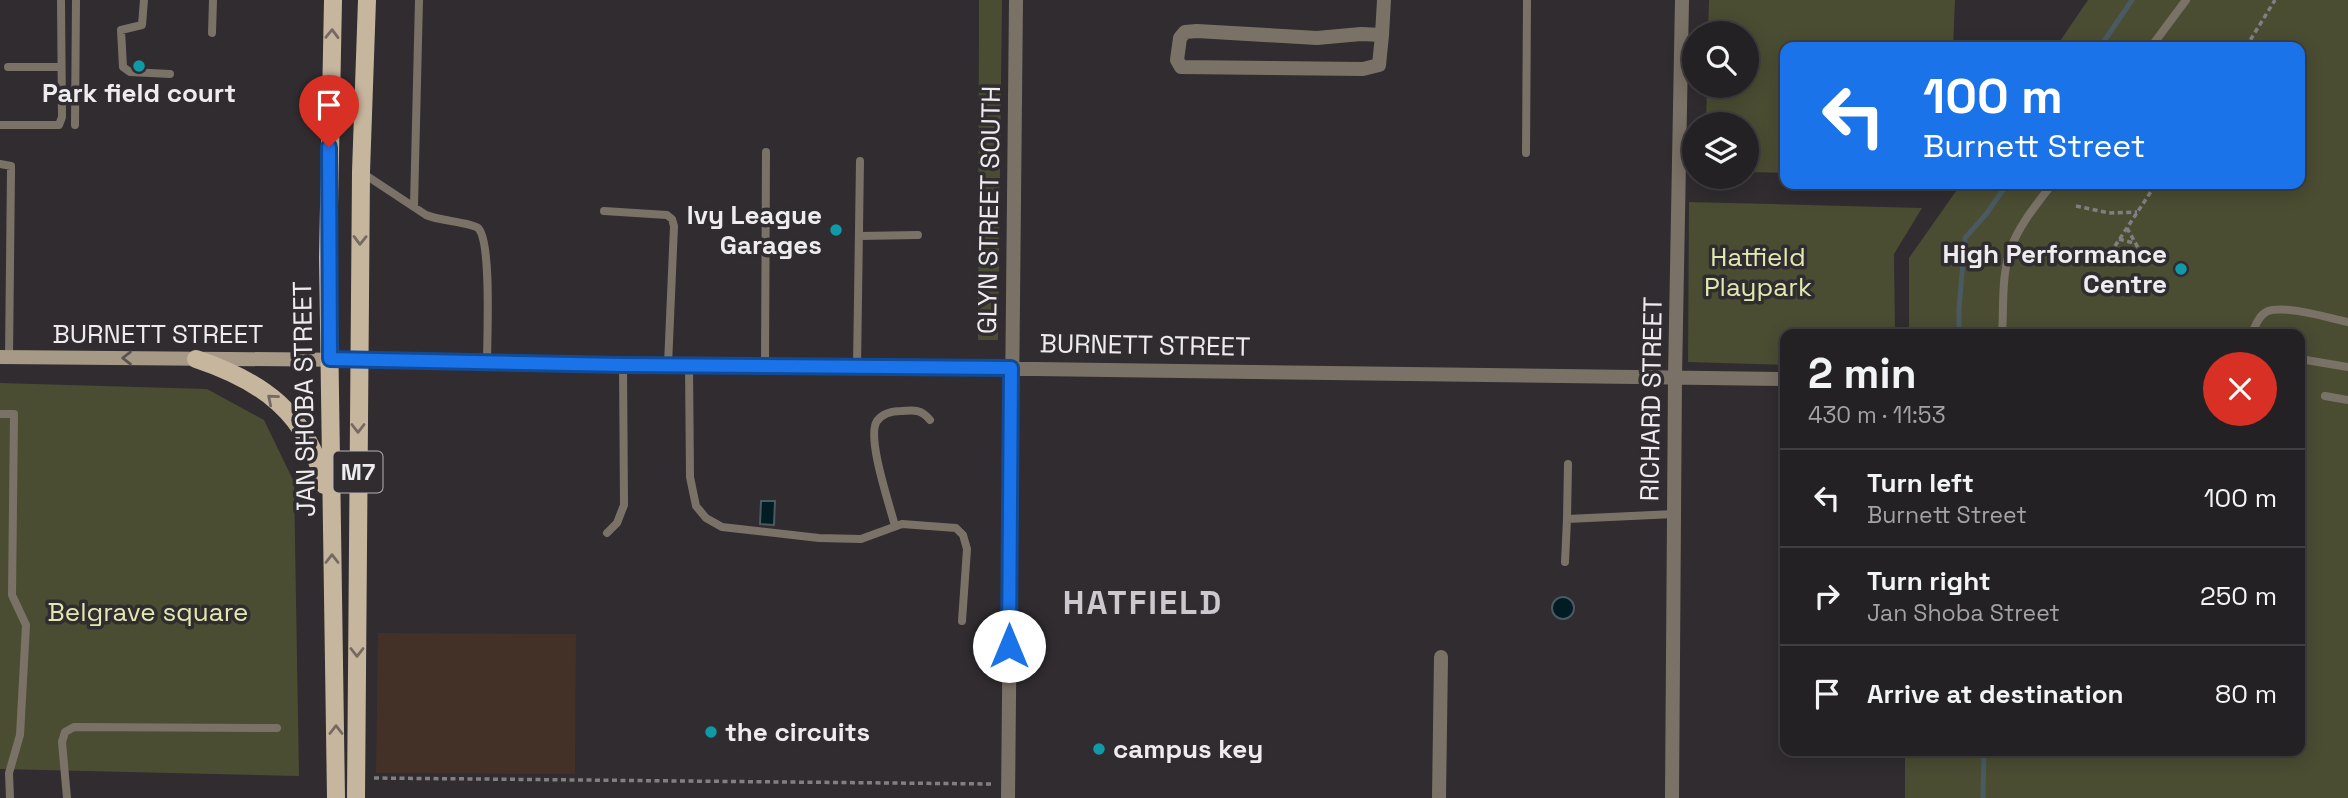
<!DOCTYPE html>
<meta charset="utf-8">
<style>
:root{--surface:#242124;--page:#2c292c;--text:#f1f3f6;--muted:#a3a3a6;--line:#413e41}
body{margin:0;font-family:"Space Grotesk",sans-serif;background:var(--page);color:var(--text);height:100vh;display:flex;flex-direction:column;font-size:26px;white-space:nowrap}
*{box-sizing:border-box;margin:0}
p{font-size:23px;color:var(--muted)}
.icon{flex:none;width:38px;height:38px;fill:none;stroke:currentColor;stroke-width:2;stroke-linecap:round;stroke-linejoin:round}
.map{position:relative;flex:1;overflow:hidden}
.details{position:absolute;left:1780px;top:329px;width:525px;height:427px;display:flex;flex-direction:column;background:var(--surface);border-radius:14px;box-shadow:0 4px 18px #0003,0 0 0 2px var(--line)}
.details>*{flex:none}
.top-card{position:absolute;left:1780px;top:42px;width:525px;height:147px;border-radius:14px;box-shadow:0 4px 18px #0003,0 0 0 2px var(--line);background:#1a73e8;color:#fff;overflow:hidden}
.fabs{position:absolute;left:1682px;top:21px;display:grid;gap:14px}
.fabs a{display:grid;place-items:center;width:77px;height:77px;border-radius:50%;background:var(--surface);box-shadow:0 4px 18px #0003,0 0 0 2px var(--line);font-size:35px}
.pin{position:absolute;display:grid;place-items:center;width:60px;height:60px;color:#fff;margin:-72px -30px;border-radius:50% 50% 50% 0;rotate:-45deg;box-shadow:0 0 7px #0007}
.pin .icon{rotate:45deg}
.me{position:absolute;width:77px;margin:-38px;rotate:0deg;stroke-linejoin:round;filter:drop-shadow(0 0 5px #0008)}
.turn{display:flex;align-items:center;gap:24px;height:147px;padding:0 28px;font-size:32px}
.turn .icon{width:91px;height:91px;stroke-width:2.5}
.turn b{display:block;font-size:49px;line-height:60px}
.round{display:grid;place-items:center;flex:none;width:74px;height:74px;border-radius:37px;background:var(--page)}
.overview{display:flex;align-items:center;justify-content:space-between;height:119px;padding:0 28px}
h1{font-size:42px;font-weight:700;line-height:52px}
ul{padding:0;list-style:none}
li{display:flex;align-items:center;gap:21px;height:98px;padding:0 28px;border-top:2px solid var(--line)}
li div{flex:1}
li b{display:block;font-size:26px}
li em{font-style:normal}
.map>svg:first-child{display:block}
</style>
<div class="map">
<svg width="2348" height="798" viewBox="0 0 2348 798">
<rect width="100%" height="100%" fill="#302c30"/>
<!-- commercial -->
<path fill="#433128" d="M378,633L576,634L575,774L376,773Z"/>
<!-- green -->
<path fill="#4a4d32" d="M979,0H1002L998,340H978Z
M1709,0H1955L1953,47H1785V173L1747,172L1746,124H1706L1707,86H1746V33H1708Z
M2088,0H2348V798H1905V751H2300V334H1909V258L1961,184H2300V47H2056Z
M1689,202L1922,208L1894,254L1895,334H1785V365L1688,362Z
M0,383L207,389L264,420L294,482L299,776L0,769Z"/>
<!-- water -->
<path fill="#021c24" stroke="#495a61" stroke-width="2" d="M761,501H775L774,525L760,524Z
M1552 608a11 11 0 1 1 22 0a11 11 0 1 1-22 0Z"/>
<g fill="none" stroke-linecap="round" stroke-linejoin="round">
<!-- stream -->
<path stroke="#495a61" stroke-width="5" d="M2100,47L2132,0
M1959,334V309L1965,238L1987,213L2007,184
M1983,798L1984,751"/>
<!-- path -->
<path stroke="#827f82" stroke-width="3.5" stroke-dasharray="5 3.5" stroke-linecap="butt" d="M2246,47L2275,0
M2076,206L2109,213L2137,212
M2127,228L2146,262
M2119,239L2137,244
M2115,246L2156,184
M374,778L992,784"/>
<!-- lane -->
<path stroke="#7b7267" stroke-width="8" d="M144,0L142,25L121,30L123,67L130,72L170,74
M212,33L213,0
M2151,47L2186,0
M8,67H61
M0,125H59L62,117L61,0
M75,125L76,0
M1526,153L1527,0
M0,164L11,166V171L9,357
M361,172L426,215C439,221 470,222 478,228C492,241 487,339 487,362
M414,206L419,0
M604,211L667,215L672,219L674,226L668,365
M859,236L918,235
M2002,334C2004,306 2001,274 2011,248C2019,225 2037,204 2052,184
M2252,334C2255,326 2259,315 2268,311C2286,305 2329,318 2348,322
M2300,359L2348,367
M689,365L690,477L696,506L706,518L722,527L819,538L861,539L902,524L956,528L963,535L967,549L962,621
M765,366L766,152
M857,367L860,161
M2325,396L2348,400
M0,414H14L12,595L26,625L20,735L9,773L10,798
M1567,519L1568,464
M895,526C890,506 866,437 877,421C883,413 892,411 901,411C914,410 921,409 930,420
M607,533L617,523L624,505L623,365
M1565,562L1567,519L1674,514
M67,798L62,742L65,732L74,727L277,728"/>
<!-- street -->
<path stroke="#7b7267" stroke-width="14" d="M1382,35L1379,65L1363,69L1181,67L1177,60L1180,38L1185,32L1197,31L1317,38L1361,34L1382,35L1384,0
M359,360L1785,379
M1008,798L1016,0
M1439,798L1441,657
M1672,798L1675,377L1682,0"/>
<!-- secondary -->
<path stroke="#a69986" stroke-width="14" d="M0,357L359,360"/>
<!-- primary -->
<path stroke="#c7b69e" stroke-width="18" d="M333,0L328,258L336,798
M196,359C262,381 308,413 324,485
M356,798L361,172L367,0"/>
</g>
<!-- one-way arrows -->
<defs><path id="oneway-chevron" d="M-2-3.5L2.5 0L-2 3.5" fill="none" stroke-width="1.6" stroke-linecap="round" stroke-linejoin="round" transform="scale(1.75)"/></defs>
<g stroke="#746a62">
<use href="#oneway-chevron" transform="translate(332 34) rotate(-89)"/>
<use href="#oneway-chevron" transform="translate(360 240) rotate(91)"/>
<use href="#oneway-chevron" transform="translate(272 399) rotate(-140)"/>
<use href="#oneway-chevron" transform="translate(358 428) rotate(90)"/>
<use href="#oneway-chevron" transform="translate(332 559) rotate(-90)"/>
<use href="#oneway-chevron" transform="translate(357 652) rotate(90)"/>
<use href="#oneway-chevron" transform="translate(336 730) rotate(-90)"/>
</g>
<use stroke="#59524e" href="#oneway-chevron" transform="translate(127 358) rotate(-180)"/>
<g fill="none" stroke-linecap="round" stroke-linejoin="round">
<defs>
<path id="route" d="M329,147L330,359L623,365L1011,368L1009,646"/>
</defs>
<!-- route casing -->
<use href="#route" stroke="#114b97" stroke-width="18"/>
<!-- route -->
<use href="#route" stroke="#1a73e8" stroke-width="12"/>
</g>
<!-- markers -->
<g fill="#0f9aa8" stroke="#302c30" stroke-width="2.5">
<circle cx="139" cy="66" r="7"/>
<circle cx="836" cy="230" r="7"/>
<circle cx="2181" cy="269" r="7"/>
<circle cx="711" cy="732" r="7"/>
<circle cx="1099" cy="749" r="7"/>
</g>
<g text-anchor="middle" stroke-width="7" stroke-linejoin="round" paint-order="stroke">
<!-- shield labels -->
<rect fill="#302c30" stroke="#b5b2b5" stroke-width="2" x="333.5" y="451.5" width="49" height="41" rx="5"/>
<g font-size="24" font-weight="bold" fill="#eeecee">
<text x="358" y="480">M7</text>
</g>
<!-- poi labels -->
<g font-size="26" font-weight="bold" fill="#eeecee" stroke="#302c30" text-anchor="end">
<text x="139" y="102" text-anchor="middle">Park field court</text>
<text x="822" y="224">Ivy League<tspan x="822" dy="30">Garages</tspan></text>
<text x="2167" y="263">High Performance<tspan x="2167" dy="30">Centre</tspan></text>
<text x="725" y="741" text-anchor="start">the circuits</text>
<text x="1113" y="758" text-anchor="start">campus key</text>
</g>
<!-- street labels -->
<g font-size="26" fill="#eeecee" stroke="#302c30">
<text transform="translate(989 210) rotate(-89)" y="9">GLYN STREET SOUTH</text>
<text x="158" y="343">BURNETT STREET</text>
<text transform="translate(1145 345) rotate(1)" y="9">BURNETT STREET</text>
<text transform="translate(304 399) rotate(-91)" y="9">JAN SHOBA STREET</text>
<text transform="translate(1651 399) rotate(-89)" y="9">RICHARD STREET</text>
</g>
<!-- park labels -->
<g font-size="26" fill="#e2e9af" stroke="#302c30">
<text x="1758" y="266">Hatfield<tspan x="1758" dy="30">Playpark</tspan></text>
<text x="148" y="621">Belgrave square</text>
</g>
<!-- district labels -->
<g font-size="33" font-weight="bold" letter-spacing="2" fill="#cdc8cd" stroke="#302c30">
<text x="1143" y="614">HATFIELD</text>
</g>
</g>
</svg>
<div class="fabs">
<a><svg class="icon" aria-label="search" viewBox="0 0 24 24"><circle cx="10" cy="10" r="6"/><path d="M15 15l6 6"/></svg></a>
<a><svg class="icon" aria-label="layers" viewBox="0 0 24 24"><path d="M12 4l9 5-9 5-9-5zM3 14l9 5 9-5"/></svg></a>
</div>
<div class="pin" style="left:329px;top:147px;background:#d93025"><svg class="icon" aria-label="arrive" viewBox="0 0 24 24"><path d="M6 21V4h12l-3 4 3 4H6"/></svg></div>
<svg class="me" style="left:1009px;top:646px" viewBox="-20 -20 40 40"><circle r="19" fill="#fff"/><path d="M0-13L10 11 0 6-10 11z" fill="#1a73e8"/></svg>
<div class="top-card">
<div class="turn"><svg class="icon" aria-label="left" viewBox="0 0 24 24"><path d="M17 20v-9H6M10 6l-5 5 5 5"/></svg><div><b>100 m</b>Burnett Street</div></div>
</div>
<section class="details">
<div class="overview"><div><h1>2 min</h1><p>430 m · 11:53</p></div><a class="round" style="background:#d93025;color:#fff"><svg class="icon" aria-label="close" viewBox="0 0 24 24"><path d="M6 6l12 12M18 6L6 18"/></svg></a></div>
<ul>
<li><svg class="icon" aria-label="left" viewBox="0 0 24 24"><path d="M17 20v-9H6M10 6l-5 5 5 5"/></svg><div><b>Turn left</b><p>Burnett Street</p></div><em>100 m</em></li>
<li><svg class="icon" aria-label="right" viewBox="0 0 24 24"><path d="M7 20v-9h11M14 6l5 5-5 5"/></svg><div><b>Turn right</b><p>Jan Shoba Street</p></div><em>250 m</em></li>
<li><svg class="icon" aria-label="arrive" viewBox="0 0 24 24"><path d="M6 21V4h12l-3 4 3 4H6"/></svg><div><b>Arrive at destination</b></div><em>80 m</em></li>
</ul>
</section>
</div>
